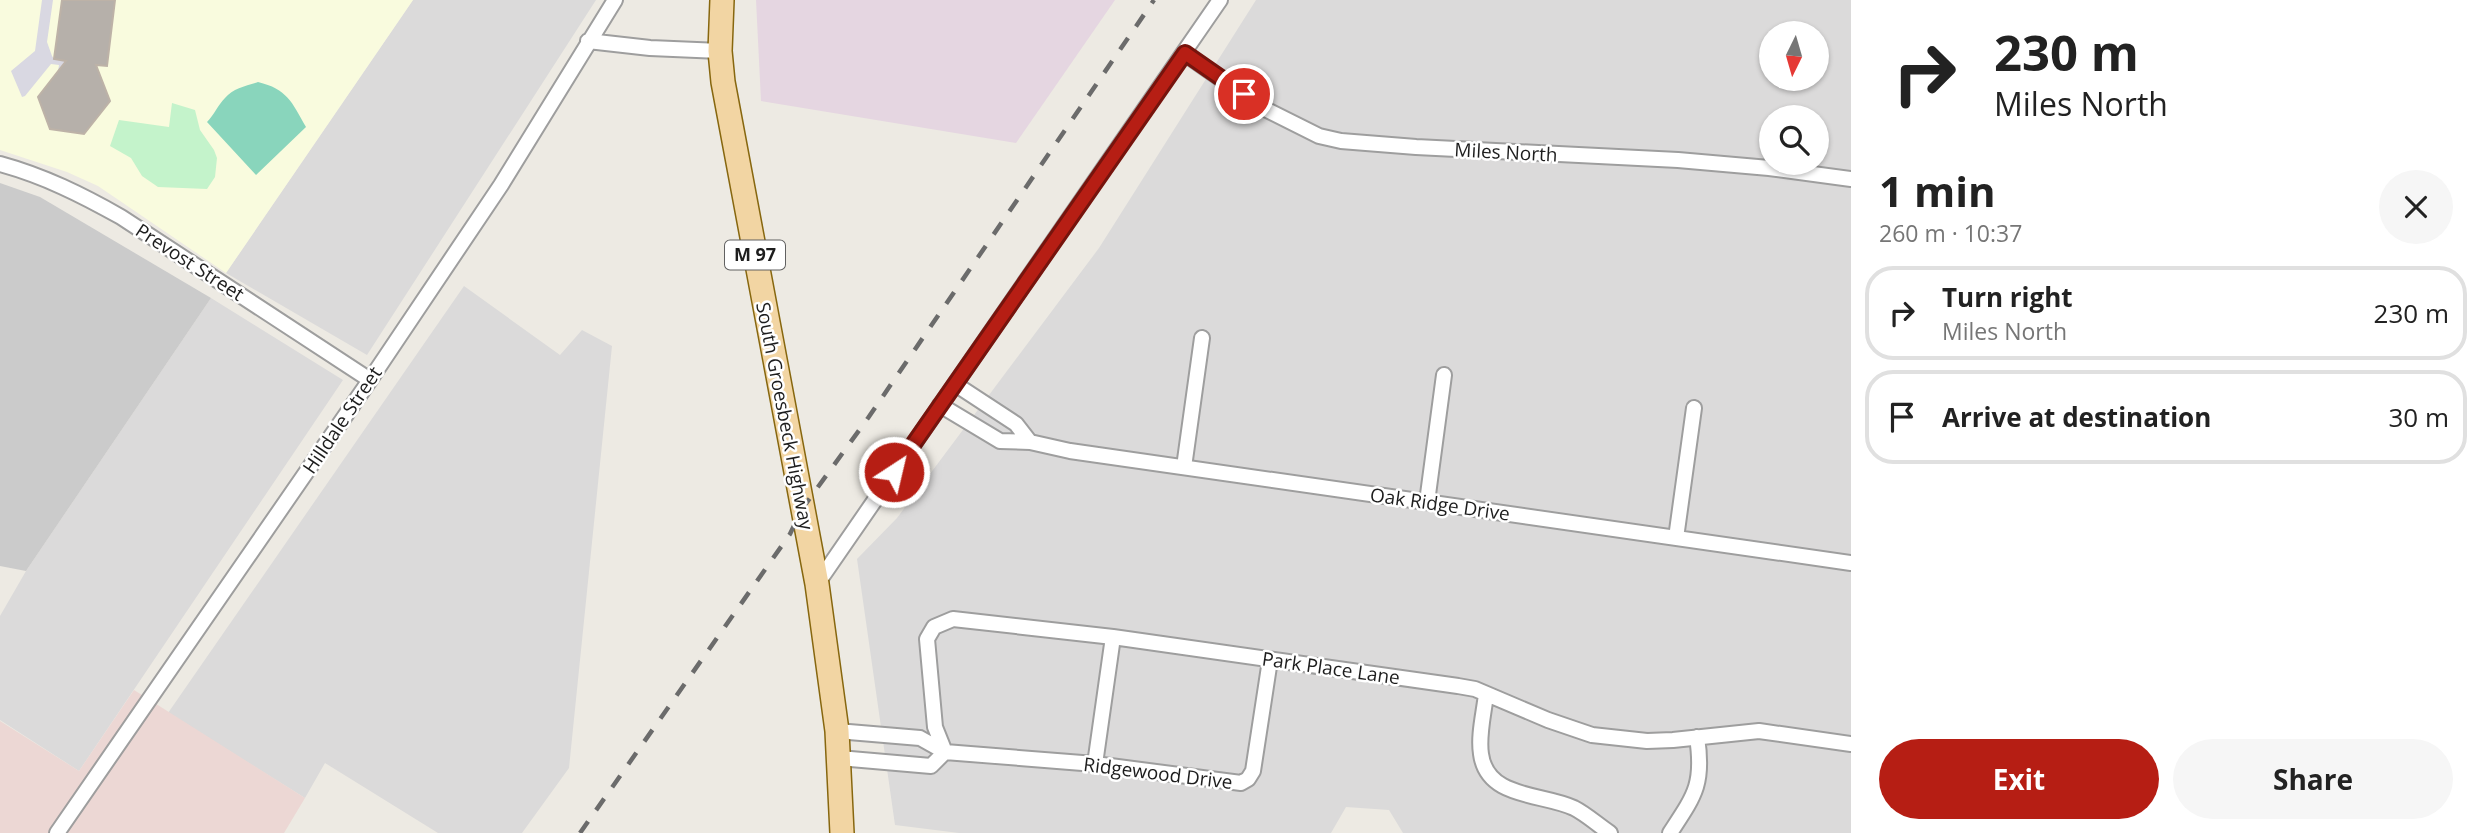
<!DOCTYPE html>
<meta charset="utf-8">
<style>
:root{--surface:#fff;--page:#f6f6f6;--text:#222;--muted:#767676;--line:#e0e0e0;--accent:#b61e14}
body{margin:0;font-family:"Open Sans",sans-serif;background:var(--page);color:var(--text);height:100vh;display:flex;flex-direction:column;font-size:26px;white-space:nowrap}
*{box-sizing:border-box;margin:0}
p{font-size:23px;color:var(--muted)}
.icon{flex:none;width:38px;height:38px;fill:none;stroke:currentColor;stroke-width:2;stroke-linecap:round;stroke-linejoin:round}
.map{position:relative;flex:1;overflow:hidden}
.panel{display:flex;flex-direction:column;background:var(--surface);width:630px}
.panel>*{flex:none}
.banner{background:#fff;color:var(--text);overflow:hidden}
.needle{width:46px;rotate:185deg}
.fabs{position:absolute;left:1759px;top:21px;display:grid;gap:14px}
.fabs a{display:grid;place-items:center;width:70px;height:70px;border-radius:50%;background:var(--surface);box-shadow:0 2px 5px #0004;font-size:35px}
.pin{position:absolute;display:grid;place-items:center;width:60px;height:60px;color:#fff;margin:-30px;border:4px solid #fff;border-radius:50%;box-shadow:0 2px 7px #0007}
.me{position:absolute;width:77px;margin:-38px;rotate:35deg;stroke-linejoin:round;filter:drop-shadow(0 0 5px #0008)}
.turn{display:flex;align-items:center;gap:24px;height:147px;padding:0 28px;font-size:32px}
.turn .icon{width:91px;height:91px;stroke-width:2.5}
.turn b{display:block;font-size:49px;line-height:60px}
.round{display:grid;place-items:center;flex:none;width:74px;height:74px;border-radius:37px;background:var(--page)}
.headline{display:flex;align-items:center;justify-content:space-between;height:119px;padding:0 28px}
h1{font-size:42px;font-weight:700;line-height:52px}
.primary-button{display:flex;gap:14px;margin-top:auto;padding:14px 28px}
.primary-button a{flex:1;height:80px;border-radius:42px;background:var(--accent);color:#fff;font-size:28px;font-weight:700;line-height:80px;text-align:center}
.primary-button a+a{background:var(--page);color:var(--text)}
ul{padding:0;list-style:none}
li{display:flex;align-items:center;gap:21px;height:94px;margin:0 14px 10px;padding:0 14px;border:4px solid var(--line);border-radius:28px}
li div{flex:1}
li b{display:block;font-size:26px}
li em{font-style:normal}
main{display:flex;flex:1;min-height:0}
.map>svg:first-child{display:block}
</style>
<main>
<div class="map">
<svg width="1851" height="833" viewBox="0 0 1851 833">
<rect width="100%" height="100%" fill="#edeae3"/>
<!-- residential -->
<path fill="#dbdada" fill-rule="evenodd" d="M413,0H596L367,355L226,273Z
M1256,0H1851V833H1403L1389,810L1346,807L1331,833H959L895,825L857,559L897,518L1099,248ZM1771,33H1816V79H1771ZM1771,117H1816V163H1771Z
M464,286L560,355L582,330L612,346L569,768L522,833H438L325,763L305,798L168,713Z
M211,298L343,380L79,771L0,720V616L26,571Z"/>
<!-- commercial -->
<path fill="#ecd7d4" d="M134,690L305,798L284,833H0V721L79,771Z"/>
<!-- industrial -->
<path fill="#e5d6e1" d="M756,0H1115L1016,143L761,101Z"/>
<!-- education -->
<path fill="#f9fbde" d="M0,0H413L226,273L98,186L67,172L0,150Z"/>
<!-- religious -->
<path fill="#cbcbcb" d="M0,183L40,197L211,298L26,571L0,566Z"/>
<!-- park -->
<path fill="#c4f3cb" d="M172,103L195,110L200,130L214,150L217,158L215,177L207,189L158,187L142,176L131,158L110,146L119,120L169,127Z"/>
<!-- pitch -->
<path fill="#89d5bc" d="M258,82C287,89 292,102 306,127L256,175L207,122C214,115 218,105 225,98C233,88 246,86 258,82Z"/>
<!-- plaza -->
<path fill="#d9d8e2" d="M42,0H53L47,42L52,56L54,59L76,62L74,73L58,71L59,65L51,64L25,96L22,97L11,71L35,51Z"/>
<!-- building -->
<path fill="#b6b0aa" stroke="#bdb2a7" stroke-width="2" d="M62,0H115L107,66L96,65L110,101L84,134L50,129L38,97L66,61L54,59Z"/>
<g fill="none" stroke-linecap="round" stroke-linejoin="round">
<defs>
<path id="minor" d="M588,41L650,48L720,51
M1184,53L1263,108L1319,136L1341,141L1416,147L1678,160L1769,168L1851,179
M0,164C44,176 82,195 121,217L370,380
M955,384L1016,424L1030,442
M940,405L1000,441L1030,442L1070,451L1851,563
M1184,467L1202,338
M1427,502L1444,375
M1676,538L1694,408
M817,584L1220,0
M1486,694C1484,713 1478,735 1481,754C1487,799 1542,793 1574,808C1586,814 1598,825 1610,833
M837,731L920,738L945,752L1095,764L1241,783L1248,779L1253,771L1270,660
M945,752L935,727L927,639L934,627L953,619L1113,637L1458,686L1475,689L1548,720L1592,735L1647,741L1673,740L1759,731L1851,744
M839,758L931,766L945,752
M1095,764L1113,637
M57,833L370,380L501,185L615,0
M1670,833C1695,795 1704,784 1697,737"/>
<path id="primary" d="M722,0L720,51L723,82L817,584L837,731L842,833"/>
</defs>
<!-- minor casing -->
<use href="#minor" stroke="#9e9e9e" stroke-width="18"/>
<!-- primary casing -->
<use href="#primary" stroke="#87670f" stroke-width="26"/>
<!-- minor -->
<use href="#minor" stroke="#fff" stroke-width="14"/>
<!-- primary -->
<use href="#primary" stroke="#f2d5a3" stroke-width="23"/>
<!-- rail -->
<path stroke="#6b6b6b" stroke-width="4.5" stroke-dasharray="14 14" stroke-linecap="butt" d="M580,833L790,534L802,509L868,418L1154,0"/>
</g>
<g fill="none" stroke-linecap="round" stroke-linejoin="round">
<defs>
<path id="route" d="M894,472L1185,53L1244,94"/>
</defs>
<!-- route casing -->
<use href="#route" stroke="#76140d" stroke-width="18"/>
<!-- route -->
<use href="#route" stroke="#b61e14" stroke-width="12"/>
</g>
<g text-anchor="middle" stroke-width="5" stroke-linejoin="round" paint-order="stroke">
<!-- shield labels -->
<rect fill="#fff" stroke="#616161" stroke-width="2" x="725" y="240.5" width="60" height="29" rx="5"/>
<g font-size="18" font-weight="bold" fill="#1d1d1d">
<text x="755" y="261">M 97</text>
</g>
<!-- street labels -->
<g font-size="19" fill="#1d1d1d" stroke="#fff">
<text transform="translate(1506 152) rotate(3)" y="7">Miles North</text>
<text transform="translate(190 262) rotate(33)" y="7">Prevost Street</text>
<text transform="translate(785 416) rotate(79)" y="7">South Groesbeck Highway</text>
<text transform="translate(342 420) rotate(-56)" y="7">Hilldale Street</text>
<text transform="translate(1440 504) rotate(8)" y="7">Oak Ridge Drive</text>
<text transform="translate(1331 668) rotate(8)" y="7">Park Place Lane</text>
<text transform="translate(1158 773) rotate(7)" y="7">Ridgewood Drive</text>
</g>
</g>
</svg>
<div class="fabs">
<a><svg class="needle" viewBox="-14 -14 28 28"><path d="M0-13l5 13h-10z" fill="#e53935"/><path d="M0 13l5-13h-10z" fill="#767676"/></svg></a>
<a><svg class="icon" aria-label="search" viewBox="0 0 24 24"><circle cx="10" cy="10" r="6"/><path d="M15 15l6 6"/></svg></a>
</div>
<div class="pin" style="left:1244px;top:94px;background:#d93025"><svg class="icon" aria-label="arrive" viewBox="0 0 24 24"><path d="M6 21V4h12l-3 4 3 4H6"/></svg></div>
<svg class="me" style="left:894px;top:472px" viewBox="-20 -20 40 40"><circle r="17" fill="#b61e14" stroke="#fff" stroke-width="3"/><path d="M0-11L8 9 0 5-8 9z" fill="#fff"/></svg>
</div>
<section class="panel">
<div class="banner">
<div class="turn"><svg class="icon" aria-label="right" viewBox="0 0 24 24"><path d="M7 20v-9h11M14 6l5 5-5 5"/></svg><div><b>230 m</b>Miles North</div></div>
</div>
<div class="headline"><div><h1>1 min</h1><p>260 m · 10:37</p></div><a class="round"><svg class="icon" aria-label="close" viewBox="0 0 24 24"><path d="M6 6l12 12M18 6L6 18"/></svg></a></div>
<ul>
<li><svg class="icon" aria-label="right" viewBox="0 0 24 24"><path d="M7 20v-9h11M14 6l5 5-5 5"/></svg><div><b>Turn right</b><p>Miles North</p></div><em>230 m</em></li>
<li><svg class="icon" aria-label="arrive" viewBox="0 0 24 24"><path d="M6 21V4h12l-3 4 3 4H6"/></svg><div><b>Arrive at destination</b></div><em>30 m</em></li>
</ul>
<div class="primary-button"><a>Exit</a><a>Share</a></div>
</section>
</main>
